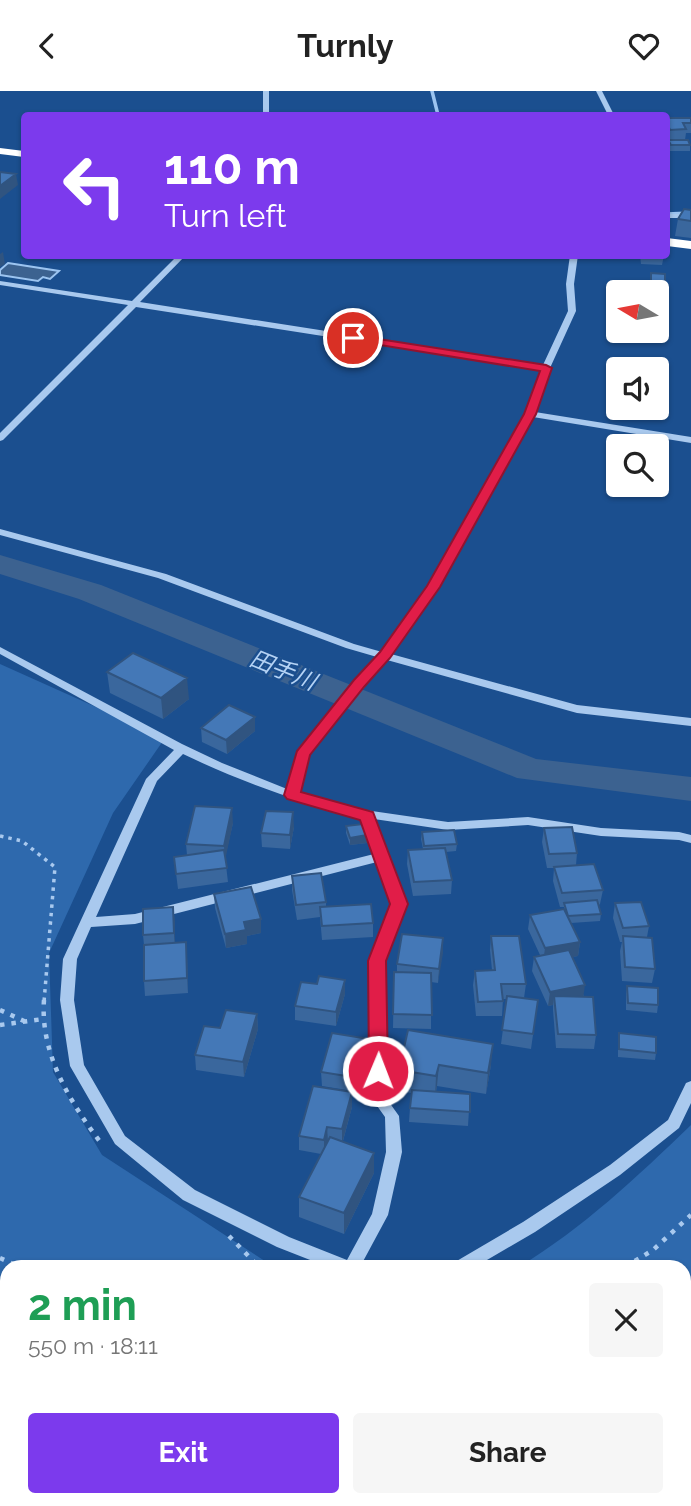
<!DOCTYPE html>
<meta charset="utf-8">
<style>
:root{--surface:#fff;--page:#f6f6f6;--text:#222;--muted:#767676;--accent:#7c3aed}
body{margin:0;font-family:Raleway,"Noto Sans JP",sans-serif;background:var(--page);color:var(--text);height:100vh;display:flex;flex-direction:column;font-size:26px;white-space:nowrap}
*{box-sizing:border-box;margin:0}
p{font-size:23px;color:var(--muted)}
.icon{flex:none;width:38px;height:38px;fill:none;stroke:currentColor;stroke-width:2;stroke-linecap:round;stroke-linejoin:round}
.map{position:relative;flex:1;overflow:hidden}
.details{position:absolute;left:0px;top:1169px;width:691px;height:247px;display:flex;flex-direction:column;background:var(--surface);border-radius:21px 21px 0 0;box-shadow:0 2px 5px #0004}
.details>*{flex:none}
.banner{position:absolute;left:21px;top:21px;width:649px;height:147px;border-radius:7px;box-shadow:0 2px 5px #0004;background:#7c3aed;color:#fff;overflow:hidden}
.needle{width:46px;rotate:280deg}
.buttons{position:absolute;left:606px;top:189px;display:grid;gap:14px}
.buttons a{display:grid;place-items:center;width:63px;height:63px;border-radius:7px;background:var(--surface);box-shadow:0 2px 5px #0004;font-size:35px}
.pin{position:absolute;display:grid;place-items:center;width:60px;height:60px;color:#fff;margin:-30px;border:4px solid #fff;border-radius:50%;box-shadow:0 2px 7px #0007}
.me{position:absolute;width:77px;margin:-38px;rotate:1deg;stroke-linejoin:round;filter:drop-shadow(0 0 5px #0008)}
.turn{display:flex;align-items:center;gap:24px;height:147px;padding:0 28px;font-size:32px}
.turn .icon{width:91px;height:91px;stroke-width:2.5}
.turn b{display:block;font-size:49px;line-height:60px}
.round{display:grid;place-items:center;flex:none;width:74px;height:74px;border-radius:7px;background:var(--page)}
.head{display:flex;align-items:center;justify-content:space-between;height:119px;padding:0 28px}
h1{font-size:42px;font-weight:700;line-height:52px;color:#1e9e55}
.button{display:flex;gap:14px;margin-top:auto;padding:14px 28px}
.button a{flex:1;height:80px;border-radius:7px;background:var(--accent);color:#fff;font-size:28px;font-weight:700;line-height:80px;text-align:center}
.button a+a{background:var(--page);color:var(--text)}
header{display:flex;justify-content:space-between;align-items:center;height:91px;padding:0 28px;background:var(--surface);font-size:32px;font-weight:700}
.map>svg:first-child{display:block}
</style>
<header><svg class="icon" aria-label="back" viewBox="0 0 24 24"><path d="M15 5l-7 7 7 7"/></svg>Turnly<svg class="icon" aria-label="heart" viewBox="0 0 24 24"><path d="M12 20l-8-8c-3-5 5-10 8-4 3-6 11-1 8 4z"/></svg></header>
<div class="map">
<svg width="691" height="1415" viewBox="0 0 691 1415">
<rect width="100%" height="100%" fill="#1b4f8f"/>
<!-- green -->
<path fill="#2e69ad" d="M0,573L165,647L113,722L49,862L53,981L102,1064L274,1176H7V1409H684V1176H519C583,1137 637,1086 691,1034V1415H0Z"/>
<!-- water -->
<path fill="#3c6290" stroke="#9cc4f0" stroke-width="2" d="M8,172L59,180L50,188L43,186L38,190L0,184V179Z"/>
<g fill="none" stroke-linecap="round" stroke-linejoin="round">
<!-- stream -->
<path stroke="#9cc4f0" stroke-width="3.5" d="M432,0L438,24
M667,123L691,122"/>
<!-- river -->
<path fill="#3c6290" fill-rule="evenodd" d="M0,464L101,494L536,668L691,686V710L517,687L79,508L0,483Z"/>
<!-- path-far1 -->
<path stroke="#a9c9ee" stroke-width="3.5" stroke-dasharray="3.5 5" stroke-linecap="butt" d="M0,745L22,750L55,776L44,911"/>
<!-- path -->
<path stroke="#a9c9ee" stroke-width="4.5" stroke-dasharray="4.5 7" stroke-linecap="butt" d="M44,909C40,963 70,1011 101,1052
M0,919L24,930
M0,934L43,928
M229,1145L259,1176
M0,1167L20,1176
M625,1176L653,1159L691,1124
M0,1403L7,1395"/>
<!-- minor -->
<path fill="#a9c9ee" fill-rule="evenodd" d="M263,0H269V24H263Z
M596,0H602L614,24H608Z
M667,123H691V127H667Z
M178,164H186L140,211L543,274L568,220L566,193L570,164H578L574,193L576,220L550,277L535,321L691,346V352L533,326L439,496L391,563L577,614L691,627V635L577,622L387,569L308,664L299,702L358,718L448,731L528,726L601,737L679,741L691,744V752L679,749L601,745L528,734L448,739L374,728L406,813L384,870V1004L399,1025L402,1061L388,1124L360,1176H328L277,1156L183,1109L115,1053L70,975L60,909L63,868L146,688L174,659L0,563V556L182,653L222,672L287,698L298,660L377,566L346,557L158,487L0,444V438L166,483L354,553L382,561L429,496L525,323L541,279L136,216L3,349L0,350V342L128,214L0,194V190L132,210ZM183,663C243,692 298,710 362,728L374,763L135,823L96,826L157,690ZM377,771L392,813L370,870V1005L385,1026L386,1061L372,1123L347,1169L289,1146L195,1099L125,1045L84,974L74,909L77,868L91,836L135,833Z
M691,990V1012L679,1037L620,1084L535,1141L475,1176H453L455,1171L523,1131L610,1074L668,1029L686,992Z"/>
<!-- highway -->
<path fill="#fff" fill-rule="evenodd" d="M0,57L24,60V66L0,63Z
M667,147L691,150V158L667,155Z"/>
</g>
<!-- wall -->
<path fill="#3a679d" d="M667,27H691V42H686L685,49L690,54V60H670L668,54Z
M691,119V147L675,145L678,128Z
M640,164H664L662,174L641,173Z
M651,182L665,197L664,203L650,201Z
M107,581L189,608L163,628L110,602Z
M201,637L255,640L227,663L202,651Z
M233,732L225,766L228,791L178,798L174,766L187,764L186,753Z
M346,735L367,744V752L350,754L346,742Z
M294,736L290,758L262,756L261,742Z
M544,737L577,762L576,774L603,799L600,813L599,814L601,823L600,830L571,832L580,851L578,865L572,866L584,906L596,944L594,958L556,957L553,919V914L548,915L532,880L534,866L540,864L528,838L530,824L564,818V816H560L553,790L554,777H547L542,751Z
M422,741L457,753L456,760L446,761L452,789L451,803L413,805L407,773L408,759L423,758L421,748Z
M292,785L326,811V815L373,832V846L322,849L320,826L297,829L292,799Z
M214,803L261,842L247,845V853L226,857L215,817Z
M615,812L649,835L647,846L655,878L652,892L622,890L620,860L622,851H620L613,827Z
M173,816L175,852L187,865L188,902L145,905L144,890V854L143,844Z
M491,845L526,893L524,907L538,909L531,958L501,953L507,908H503L502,925H476L473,894L475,880L492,879L490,859Z
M443,847L438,892L431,891V938L393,937L394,881H397V873Z
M627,895L658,914L657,922L626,919V902Z
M345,903L336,935L295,929V915Z
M257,923L258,938L244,986L196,979L195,964Z
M408,939L491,974L486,1003L437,995L436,1001L470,1003L468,1035L409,1031L411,1002L398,1000L399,979Z
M619,942L656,962L655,969L618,966V950Z
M369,962L359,1001L322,995L321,981Z
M352,1001V1016L343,1050L374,1082L344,1143L299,1126V1106L321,1063L299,1059V1045Z"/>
<!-- shaded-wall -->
<path fill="#305480" d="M16,83L18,94L0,108V95Z
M3,161L5,173L0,176V163Z
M187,587L189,608L163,628L161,607Z
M255,626V640L227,663L226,649Z
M232,717L233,732L225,770L224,755Z
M293,721L294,736L290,758V744Z
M367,744V752L350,754V747Z
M173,816L175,830V857L174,842Z
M261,828V842L247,845V853L226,857L225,843L244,831Z
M443,847V862L438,892L439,878Z
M186,851L187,865L188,902L187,887Z
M580,851L578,865L543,872L545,857Z
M345,889V903L336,935V921Z
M585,894L583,908L554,905L553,914L548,915L550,901Z
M257,923L258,938L244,986L243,971Z
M369,948V962L359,1001V987Z
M493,953L491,974L486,1003L488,982Z
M439,974L437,995L435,1006L436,985Z
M352,1001V1016L342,1053V1038Z
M327,1036L328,1050L324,1064V1049Z
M374,1062V1082L344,1143V1122Z"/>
<!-- building -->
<path fill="#4478b7" stroke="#305480" stroke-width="2" d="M667,27H691V32H683L686,38L670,39L667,32Z
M668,49H688L690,54H671Z
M0,81L16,83L0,95Z
M684,118L691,119V130L678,128Z
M651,182L665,183V197L651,196Z
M133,562L187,587L161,607L107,581Z
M229,614L255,626L226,649L201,637Z
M195,715L232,717L224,755L186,753Z
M266,720L293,721L290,744L261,742Z
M363,733L367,744L350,747L346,735Z
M572,736L577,762L549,763L544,737Z
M454,739L457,753L424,755L422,741Z
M445,757L452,789L414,791L408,759Z
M224,759L227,777L176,783L174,766Z
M594,773L603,799L562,802L554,776Z
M321,782L326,811L296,814L292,785Z
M251,796L261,828L244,831L246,839L225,843L214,803Z
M597,809L601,823L568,825L564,812Z
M641,811L649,835L623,837L615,812Z
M371,813L373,832L322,835L320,816Z
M173,816L174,842L143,844V818Z
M564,818L580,851L545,857L530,824Z
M402,843L443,847L439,878L397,873Z
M491,845H519L526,893H501L503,910L478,911L475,880L495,879Z
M623,845L652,847L655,878L625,876Z
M186,851L187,887L144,890V854Z
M569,859L585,894L550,901L534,866Z
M394,881L431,882L432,924L393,923Z
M319,885L345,889L336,921L295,915L301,891L317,893Z
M627,895L658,897V914L628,912Z
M507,905L538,909L533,943L502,939Z
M554,905L593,906L596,944L558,943Z
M226,919L257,923L243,971L195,964L204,935L220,937Z
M408,939L493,953L488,982L439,974L436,985L399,979Z
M332,942L369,948L359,987L321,981Z
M619,942L656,946V962L619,958Z
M313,995L352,1001L342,1038L327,1036L324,1049L299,1045Z
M412,999L470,1003V1021L410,1017Z
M330,1046L374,1062L344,1122L299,1106Z"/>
<!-- route -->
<path fill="#e11d48" stroke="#92132f" stroke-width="2" d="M353,244L546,274L552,277L536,323L440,496L390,567L364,596L310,664L301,701L373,721L408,813L386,870L388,980L385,985L378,988L372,985L369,980L368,870L390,813L360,729L287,708L284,704L297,660L354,589L380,561L427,495L524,323L540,280L349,249V245Z"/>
<g text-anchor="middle" stroke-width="5" stroke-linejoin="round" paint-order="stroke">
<!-- water labels -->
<g font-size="23" font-style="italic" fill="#b5d3f5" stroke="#1b4f8f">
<text transform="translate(283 579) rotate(22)" y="8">田手川</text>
</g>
</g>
</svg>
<div class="buttons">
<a><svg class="needle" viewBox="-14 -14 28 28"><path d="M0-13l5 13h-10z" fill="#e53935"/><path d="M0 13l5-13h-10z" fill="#767676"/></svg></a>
<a><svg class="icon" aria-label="sound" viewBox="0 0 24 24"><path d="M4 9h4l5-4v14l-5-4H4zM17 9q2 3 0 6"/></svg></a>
<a><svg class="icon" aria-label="search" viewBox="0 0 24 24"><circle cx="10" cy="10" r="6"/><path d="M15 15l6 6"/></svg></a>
</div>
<div class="pin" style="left:353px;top:247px;background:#d93025"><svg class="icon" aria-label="arrive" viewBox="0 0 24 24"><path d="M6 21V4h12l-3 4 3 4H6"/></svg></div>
<svg class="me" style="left:378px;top:980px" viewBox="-20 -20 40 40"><circle r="17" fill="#e11d48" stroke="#fff" stroke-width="3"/><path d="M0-11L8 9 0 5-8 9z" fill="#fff"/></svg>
<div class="banner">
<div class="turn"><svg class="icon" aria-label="left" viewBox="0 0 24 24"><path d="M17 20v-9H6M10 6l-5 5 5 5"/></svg><div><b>110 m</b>Turn left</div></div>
</div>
<section class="details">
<div class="head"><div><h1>2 min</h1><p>550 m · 18:11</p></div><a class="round"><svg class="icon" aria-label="close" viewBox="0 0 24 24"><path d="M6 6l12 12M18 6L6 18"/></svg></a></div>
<div class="button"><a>Exit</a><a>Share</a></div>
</section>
</div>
